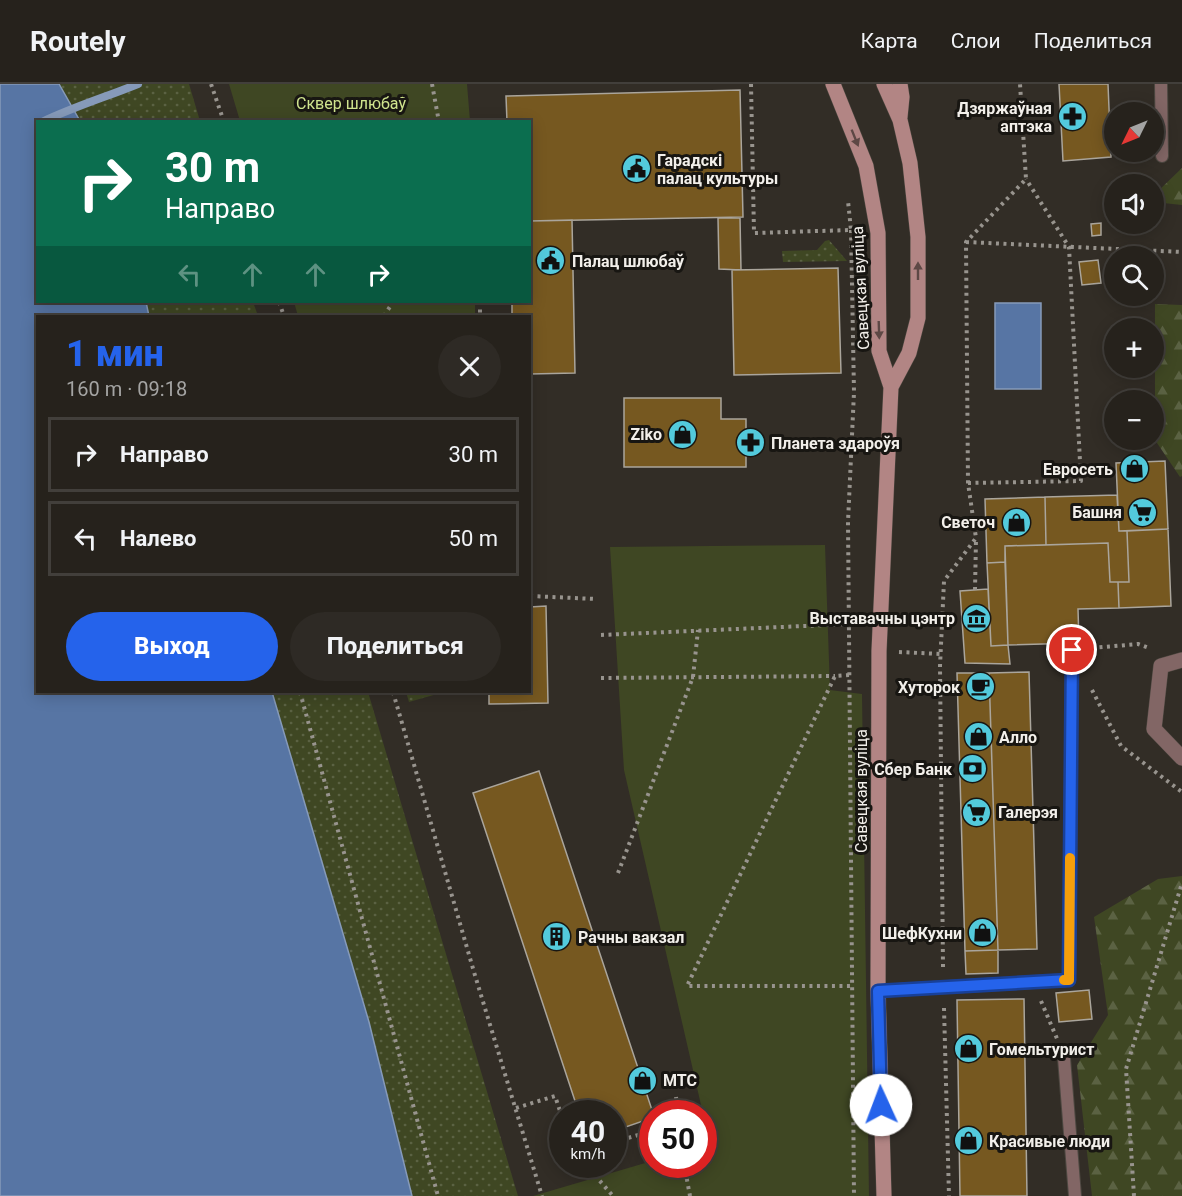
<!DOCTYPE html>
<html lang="ru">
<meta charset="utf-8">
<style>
:root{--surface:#26221c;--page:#2e2a25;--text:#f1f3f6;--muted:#a4a4a3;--line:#423f3b;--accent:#2563eb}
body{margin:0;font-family:Roboto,sans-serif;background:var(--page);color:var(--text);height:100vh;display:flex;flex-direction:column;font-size:22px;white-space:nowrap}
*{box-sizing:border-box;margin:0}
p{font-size:20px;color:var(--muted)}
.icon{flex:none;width:33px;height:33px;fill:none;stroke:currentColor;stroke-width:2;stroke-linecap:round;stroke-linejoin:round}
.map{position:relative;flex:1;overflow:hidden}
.panel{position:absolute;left:36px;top:231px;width:495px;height:378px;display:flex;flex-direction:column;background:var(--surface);border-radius:0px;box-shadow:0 3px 15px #0003,0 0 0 2px var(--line)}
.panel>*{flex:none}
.hud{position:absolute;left:36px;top:36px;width:495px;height:183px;border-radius:0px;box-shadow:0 3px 15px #0003,0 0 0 2px var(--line);background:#0b6e4f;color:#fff;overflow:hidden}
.needle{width:39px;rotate:227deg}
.fabs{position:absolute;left:1104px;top:18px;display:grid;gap:12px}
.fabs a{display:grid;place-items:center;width:60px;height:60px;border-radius:50%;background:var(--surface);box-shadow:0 3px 15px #0003,0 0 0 2px var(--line);font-size:30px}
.speed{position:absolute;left:549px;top:1016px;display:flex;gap:12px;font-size:30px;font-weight:700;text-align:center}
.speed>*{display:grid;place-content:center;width:78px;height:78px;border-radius:50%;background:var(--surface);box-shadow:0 3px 15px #0003,0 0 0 2px var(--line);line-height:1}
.speed small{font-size:15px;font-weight:400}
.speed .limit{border:9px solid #d22;background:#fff;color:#111}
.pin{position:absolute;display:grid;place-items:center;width:51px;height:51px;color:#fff;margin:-26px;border:3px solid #fff;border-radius:50%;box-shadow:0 2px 6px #0007}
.me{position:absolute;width:66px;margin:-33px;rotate:358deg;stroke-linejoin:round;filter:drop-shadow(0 0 4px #0008)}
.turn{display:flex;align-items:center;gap:21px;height:126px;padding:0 30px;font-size:27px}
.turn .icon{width:78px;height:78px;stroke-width:2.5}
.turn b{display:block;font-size:42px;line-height:51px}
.lanes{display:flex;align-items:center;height:57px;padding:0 30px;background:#0003;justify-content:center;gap:30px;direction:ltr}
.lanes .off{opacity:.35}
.round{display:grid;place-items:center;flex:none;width:63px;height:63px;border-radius:32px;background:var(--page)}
.headline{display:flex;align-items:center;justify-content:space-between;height:102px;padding:0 30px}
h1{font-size:36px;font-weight:800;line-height:45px;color:var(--accent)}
.cta{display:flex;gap:12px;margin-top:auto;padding:12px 30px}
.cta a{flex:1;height:69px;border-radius:36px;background:var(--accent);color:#fff;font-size:24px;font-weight:800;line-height:69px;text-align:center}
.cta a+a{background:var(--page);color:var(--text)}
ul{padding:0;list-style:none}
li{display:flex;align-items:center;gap:18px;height:75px;margin:0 12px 9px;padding:0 18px;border:3px solid var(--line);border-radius:0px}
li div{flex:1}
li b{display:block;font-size:22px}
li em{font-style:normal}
header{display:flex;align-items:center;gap:36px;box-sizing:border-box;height:84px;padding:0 30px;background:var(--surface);border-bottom:2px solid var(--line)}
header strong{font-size:28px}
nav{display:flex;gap:33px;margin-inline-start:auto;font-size:21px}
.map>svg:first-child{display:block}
</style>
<header>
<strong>Routely</strong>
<nav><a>Карта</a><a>Слои</a><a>Поделиться</a></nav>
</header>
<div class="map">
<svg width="1182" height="1112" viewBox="0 0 1182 1112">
<defs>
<pattern id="grass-dots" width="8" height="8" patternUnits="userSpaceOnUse" patternTransform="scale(1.5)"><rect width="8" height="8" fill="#3f4723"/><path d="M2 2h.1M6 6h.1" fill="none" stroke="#5b6243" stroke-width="1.8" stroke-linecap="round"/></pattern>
<pattern id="forest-firs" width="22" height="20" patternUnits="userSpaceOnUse" patternTransform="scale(1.5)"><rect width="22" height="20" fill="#3f4723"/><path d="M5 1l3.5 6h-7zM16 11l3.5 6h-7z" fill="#5b6243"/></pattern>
</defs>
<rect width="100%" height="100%" fill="#322d26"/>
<!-- grass -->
<path fill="url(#grass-dots)" d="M59,0H189L200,37H80Z
M829,156L847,177L783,178L782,167L817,166L825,157Z
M146,218H253L258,232H149Z
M272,608H368L518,1112H412L389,1017Z
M406,608H444L409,618Z"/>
<!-- forest -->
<path fill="url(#forest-firs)" d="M1182,84V121L1154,118V111Z
M1155,220L1182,221V392L1180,393L1155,356Z
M1182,792V1112H1092L1077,981L1108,931L1094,833L1158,795Z"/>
<!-- park -->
<path fill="#3f4723" d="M229,0H467L470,37H240Z
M294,218H475V232H298Z
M825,461L830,606L862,610L869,1112H533L652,1077V1080H704V1063L710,1060L624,686L610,463Z"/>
<!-- water -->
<path fill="#5775a4" stroke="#869ab9" stroke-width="1.5" d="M0,0H59L80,37L38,38V218H146L149,232H38V608H272L369,938L412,1112H0Z
M995,219H1041V305H995Z"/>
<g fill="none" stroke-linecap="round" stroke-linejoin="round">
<!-- stream -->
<path stroke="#869ab9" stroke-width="8" d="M42,38C73,23 106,13 138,0"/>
</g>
<!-- building -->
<path fill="#765820" stroke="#aaa59c" stroke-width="1.5" d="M1059,0H1108L1111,73L1063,77Z
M740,6L743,133L530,137V38H507L506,12Z
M718,134H740L741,186L719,185Z
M572,136L575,289L530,290V232H512V218H530V137Z
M1101,139V151L1092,152L1091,140Z
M1098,176L1101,199L1082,201L1079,178Z
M838,184L841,289L734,291L732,186Z
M624,314H721V335H746V383H624Z
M1165,377L1168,445L1119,447L1116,379Z
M1117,411L1119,447H1127L1129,498H1110L1108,459L1046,461L1045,413Z
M1045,413L1046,461L1005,462V478L987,479L985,415Z
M1168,445L1171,522L1119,524L1118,498H1129L1127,447Z
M1108,459L1110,498H1118L1119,524L1078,525L1079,559L1008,561L1005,462Z
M1005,478L1008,561L991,562L987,479Z
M988,505L991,562L1008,561L1010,580L965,579L960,507Z
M546,522L548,619L489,620V608H530V523Z
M1029,588L1037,865L998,866L989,589Z
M957,589H989L998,866L965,867Z
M539,687L653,1029L652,1034L614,1047V1029H579L473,709Z
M998,866V889L966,890L965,867Z
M1089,906L1092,935L1059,938L1056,909Z
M1024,915L1027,1112H960L957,916Z"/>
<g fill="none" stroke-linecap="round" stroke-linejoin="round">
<defs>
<path id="service" d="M1161,0L1162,72
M878,907L1069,896L1072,566
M1064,974L1075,1112"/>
<path id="minor" d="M1182,576L1161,582L1154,645L1182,674"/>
<path id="secondary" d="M833,0L866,82L878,149L879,267L891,303L879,567L878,907L884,1112
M884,0L900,36L910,79L918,153V234L909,269L891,303
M900,0L902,13L900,33"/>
</defs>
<!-- service casing -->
<use href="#service" stroke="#4d4841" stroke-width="14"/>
<!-- minor casing -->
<use href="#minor" stroke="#4d4841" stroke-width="16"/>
<!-- secondary casing -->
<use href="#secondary" stroke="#4d4841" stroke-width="16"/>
<!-- path -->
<path stroke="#98948e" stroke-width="4" stroke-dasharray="3 4.5" stroke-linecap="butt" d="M211,0L224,38
M432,0L439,38
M751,0L754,149L851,146L848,117
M851,146L854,308L848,438L854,1112
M966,158L1182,168
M279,218L284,232
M480,218V232
M384,232L393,218
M968,399L1081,397L1069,163L1026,95
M975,506L976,455
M530,512L596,515
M601,551L849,540
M1092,564L1138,560L1149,564
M899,568L940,570
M849,591L835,592L687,902H851
M601,594L835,592
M1092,606L1121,662L1182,708
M300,608L438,1112
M393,608L474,888L542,1112
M618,789L693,593L698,546
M943,883L940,582L944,497L976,454L968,399L966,158L1026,95L1020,0
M1041,917L1058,957
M944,924L949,1112
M676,1013L678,1029
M516,1024L555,1012L562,1033
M614,1058L652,1047
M585,1080L613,1112
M684,1080L690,1112
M1134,1112L1126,985L1182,799"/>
<!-- service -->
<use href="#service" stroke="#826665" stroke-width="12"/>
<!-- minor -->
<use href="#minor" stroke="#826665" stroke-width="15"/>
<!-- secondary -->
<use href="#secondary" stroke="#b28584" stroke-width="15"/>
</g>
<!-- one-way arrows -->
<defs><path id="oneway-solid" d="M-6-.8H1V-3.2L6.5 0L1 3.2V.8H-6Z" transform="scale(1.5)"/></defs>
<g fill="#5d4845">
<use href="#oneway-solid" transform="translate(855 54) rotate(68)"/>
<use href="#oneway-solid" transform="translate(918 187) rotate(-90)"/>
<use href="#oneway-solid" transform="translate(879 246) rotate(88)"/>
</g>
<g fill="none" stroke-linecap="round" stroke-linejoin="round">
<defs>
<path id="route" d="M881,1021L878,907L1069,896L1072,566"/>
</defs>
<!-- route casing -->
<use href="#route" stroke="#184099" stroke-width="15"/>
<!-- route -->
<use href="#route" stroke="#2563eb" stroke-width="10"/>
<!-- slow -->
<path stroke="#f59e0b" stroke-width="10" d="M1064,896H1069L1070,774"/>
</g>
<!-- icons -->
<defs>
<symbol id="pharmacy-disc" viewBox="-11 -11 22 22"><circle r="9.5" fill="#53cadc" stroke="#181612"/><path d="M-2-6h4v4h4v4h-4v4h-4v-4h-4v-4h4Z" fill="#111"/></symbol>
<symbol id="civic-disc" viewBox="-11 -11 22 22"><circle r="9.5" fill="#53cadc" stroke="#181612"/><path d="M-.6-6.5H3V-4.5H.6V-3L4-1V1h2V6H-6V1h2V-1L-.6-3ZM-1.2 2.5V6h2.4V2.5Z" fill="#111"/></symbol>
<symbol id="shop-disc" viewBox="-11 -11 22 22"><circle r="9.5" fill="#53cadc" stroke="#181612"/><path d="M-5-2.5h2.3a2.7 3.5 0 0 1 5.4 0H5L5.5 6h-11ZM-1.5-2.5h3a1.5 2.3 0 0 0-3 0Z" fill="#111"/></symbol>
<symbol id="supermarket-disc" viewBox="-11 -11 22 22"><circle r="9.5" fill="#53cadc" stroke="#181612"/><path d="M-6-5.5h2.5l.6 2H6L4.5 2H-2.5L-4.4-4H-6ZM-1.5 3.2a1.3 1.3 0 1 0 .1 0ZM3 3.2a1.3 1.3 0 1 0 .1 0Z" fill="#111"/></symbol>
<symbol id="museum-disc" viewBox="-11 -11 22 22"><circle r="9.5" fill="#53cadc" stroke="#181612"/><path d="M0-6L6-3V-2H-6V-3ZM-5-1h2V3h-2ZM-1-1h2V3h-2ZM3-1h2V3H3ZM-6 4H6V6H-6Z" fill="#111"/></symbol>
<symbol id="cafe-disc" viewBox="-11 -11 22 22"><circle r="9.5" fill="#53cadc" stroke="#181612"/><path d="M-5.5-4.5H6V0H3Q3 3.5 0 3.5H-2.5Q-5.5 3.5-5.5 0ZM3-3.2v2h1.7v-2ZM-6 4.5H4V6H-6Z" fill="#111"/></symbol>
<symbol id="bank-disc" viewBox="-11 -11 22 22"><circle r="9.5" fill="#53cadc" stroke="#181612"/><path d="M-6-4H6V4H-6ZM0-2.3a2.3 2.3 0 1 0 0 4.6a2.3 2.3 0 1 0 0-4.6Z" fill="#111"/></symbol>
<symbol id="building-disc" viewBox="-11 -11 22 22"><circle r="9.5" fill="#53cadc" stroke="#181612"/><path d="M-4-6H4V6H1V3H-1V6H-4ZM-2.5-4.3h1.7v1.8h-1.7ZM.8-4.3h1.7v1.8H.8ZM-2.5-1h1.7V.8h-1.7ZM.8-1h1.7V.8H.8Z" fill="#111"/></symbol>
</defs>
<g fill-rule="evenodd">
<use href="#pharmacy-disc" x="1056" y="16" width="33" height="33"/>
<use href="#civic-disc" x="620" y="68" width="33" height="33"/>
<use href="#civic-disc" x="534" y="160" width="33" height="33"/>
<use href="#shop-disc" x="666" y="334" width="33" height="33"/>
<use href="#pharmacy-disc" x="734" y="342" width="33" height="33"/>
<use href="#shop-disc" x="1118" y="368" width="33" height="33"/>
<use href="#supermarket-disc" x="1126" y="412" width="33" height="33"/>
<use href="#shop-disc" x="1000" y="422" width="33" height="33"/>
<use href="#museum-disc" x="960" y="518" width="33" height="33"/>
<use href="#cafe-disc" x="964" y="586" width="33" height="33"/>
<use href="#shop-disc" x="962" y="636" width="33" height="33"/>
<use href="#bank-disc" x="956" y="668" width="33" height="33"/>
<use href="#supermarket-disc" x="960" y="712" width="33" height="33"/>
<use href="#shop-disc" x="966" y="832" width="33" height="33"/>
<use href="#building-disc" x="540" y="836" width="33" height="33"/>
<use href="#shop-disc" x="952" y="948" width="33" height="33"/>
<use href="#shop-disc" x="626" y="980" width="33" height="33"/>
<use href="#shop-disc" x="952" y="1040" width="33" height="33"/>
</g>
<g text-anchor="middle" stroke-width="6" stroke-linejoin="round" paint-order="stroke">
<!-- park labels -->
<g font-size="16" fill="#d0e48e" stroke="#181612">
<text x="351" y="25">Сквер шлюбаў</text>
</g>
<!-- poi labels -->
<g font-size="16" font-weight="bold" fill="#f2efea" stroke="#181612" text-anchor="end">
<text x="1052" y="30">Дзяржаўная<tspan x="1052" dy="18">аптэка</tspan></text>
<text x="657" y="82" text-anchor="start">Гарадскі<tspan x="657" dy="18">палац культуры</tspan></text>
<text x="572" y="183" text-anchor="start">Палац шлюбаў</text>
<text x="662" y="356">Ziko</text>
<text x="771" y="365" text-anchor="start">Планета здароўя</text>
<text x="1113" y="391">Евросеть</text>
<text x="1122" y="434">Башня</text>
<text x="995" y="444">Светоч</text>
<text x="955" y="540">Выставачны цэнтр</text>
<text x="960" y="609">Хуторок</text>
<text x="999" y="659" text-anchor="start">Алло</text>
<text x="952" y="691">Сбер Банк</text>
<text x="998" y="734" text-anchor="start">Галерэя</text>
<text x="962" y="855">ШефКухни</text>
<text x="578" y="859" text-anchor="start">Рачны вакзал</text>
<text x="989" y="971" text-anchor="start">Гомельтурист</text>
<text x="663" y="1002" text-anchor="start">МТС</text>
<text x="989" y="1063" text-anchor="start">Красивые люди</text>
</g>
<!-- street labels -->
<g font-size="16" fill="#f2efea" stroke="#181612">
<text transform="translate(860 204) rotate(-93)" y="6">Савецкая вуліца</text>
<text transform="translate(861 707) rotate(-90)" y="6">Савецкая вуліца</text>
</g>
</g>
</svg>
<div class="fabs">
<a><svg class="needle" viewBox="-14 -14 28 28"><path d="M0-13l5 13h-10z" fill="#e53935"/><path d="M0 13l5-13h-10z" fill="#a4a4a3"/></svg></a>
<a><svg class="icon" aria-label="sound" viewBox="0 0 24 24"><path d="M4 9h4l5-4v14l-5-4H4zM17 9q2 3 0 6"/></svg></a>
<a><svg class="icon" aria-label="search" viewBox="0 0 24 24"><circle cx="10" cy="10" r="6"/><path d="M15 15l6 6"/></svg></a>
<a>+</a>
<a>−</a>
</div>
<div class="speed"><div>40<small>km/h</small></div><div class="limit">50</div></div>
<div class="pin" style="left:1072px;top:566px;background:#d93025"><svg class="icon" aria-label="arrive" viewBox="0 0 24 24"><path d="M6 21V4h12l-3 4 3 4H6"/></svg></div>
<svg class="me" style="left:881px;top:1021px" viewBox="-20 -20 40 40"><circle r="19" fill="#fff"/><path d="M0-13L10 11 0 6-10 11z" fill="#2563eb"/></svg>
<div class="hud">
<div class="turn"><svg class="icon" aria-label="right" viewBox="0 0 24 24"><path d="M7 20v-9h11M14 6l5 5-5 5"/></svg><div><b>30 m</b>Направо</div></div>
<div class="lanes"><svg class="icon off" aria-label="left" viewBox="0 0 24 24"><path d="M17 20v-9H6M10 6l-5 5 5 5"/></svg><svg class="icon off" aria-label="ahead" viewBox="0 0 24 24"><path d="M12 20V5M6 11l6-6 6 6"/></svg><svg class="icon off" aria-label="ahead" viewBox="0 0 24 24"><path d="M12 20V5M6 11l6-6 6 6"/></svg><svg class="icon" aria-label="right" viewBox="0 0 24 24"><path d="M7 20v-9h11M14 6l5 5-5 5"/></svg></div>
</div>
<section class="panel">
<div class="headline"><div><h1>1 мин</h1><p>160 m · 09:18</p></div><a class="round"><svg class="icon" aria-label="close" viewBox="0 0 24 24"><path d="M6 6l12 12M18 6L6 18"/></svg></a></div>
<ul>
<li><svg class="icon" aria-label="right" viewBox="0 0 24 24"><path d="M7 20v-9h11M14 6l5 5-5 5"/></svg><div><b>Направо</b></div><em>30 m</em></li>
<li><svg class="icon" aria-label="left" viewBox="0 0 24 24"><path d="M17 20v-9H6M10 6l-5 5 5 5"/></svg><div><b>Налево</b></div><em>50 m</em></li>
</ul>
<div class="cta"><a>Выход</a><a>Поделиться</a></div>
</section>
</div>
